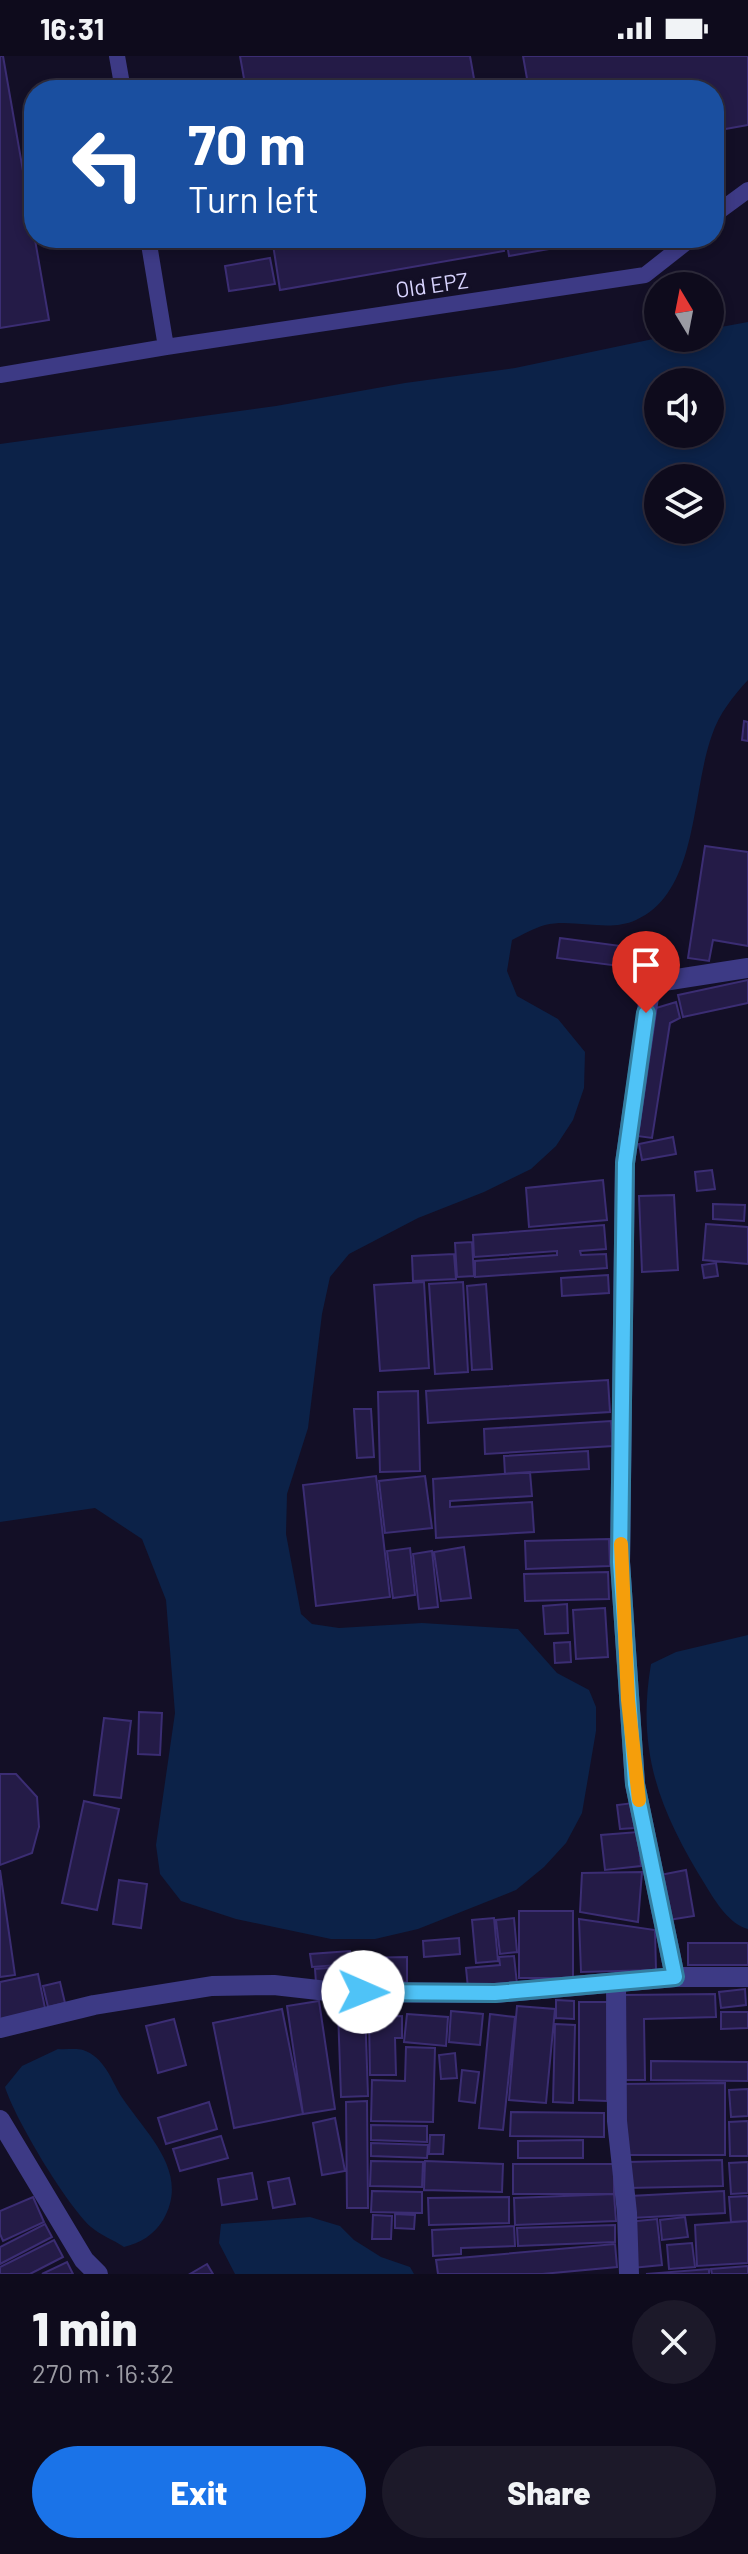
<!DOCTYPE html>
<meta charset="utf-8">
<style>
:root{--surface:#0e0b1c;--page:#1c1929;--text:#f1f3f6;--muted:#9b9ba3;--line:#2e2b3b;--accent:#1a73e8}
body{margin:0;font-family:Barlow,sans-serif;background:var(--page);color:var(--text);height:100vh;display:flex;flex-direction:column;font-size:30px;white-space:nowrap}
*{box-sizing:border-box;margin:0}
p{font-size:26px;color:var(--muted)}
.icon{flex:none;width:44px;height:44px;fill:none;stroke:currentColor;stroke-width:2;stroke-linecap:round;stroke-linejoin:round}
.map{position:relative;height:2218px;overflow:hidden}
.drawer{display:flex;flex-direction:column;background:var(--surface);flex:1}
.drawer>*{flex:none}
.top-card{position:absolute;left:24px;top:24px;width:700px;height:168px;border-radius:32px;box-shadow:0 4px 12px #0003,0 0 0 2px var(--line);background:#1a4fa0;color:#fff;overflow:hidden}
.needle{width:52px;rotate:350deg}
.buttons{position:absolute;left:644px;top:216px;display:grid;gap:16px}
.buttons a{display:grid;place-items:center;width:80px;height:80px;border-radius:50%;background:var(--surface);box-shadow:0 4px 12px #0003,0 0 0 2px var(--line);font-size:40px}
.pin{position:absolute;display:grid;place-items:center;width:68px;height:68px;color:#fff;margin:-82px -34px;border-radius:50% 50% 50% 0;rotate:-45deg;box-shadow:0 0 8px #0007}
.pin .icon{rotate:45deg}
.me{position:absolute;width:88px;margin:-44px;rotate:91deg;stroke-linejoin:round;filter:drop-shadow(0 0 6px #0008)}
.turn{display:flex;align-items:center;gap:28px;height:168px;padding:0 32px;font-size:36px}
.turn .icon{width:104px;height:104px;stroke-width:2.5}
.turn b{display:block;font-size:56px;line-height:68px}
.round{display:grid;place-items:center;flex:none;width:84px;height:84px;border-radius:42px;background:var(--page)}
.summary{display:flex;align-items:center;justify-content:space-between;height:136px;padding:0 32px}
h1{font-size:48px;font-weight:800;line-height:60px}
.action{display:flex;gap:16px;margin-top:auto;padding:16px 32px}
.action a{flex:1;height:92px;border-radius:48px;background:var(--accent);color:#fff;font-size:32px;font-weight:800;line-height:92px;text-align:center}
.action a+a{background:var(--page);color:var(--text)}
.status{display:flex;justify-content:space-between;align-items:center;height:56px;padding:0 40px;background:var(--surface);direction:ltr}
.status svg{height:22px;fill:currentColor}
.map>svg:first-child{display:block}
</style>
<div class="status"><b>16:31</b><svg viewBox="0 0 49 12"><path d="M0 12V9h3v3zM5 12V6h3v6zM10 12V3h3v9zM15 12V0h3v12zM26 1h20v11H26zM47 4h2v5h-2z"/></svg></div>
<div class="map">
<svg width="748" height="2218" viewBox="0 0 748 2218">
<rect width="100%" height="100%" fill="#130f26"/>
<!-- water -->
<path fill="#0c2248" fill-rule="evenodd" d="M748,266V624C733,640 719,658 712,679C691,736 699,836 636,864C608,877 574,862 545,869C534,872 522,879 512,884L507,915L517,940L558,963L585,996L584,1032L573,1064L556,1090L531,1113L484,1136L418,1162L349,1198L330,1221L322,1258L308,1372L287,1438L286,1478L301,1558L312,1568L339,1572L422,1567L518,1573L557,1617L589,1634L596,1651V1675L582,1757L566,1787L544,1811L516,1834L418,1873L375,1883H331L236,1863L181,1845L160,1818L156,1789L175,1657L166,1544L142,1483L95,1452L0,1466V388L276,350L405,327L515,312L658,282H710V273ZM658,326H710V378H658ZM658,422H710V474H658Z
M748,1579V1873C730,1869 715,1845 706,1830C660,1756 636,1696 651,1608L676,1596Z
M58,1993C65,1994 76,1992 83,1994C104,2001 111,2023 121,2040C146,2078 191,2116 163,2164C154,2179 140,2187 124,2191C114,2184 100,2179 91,2171C66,2148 15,2063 5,2031L22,2010Z
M310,2161L340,2170L354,2184L381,2201L410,2211L414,2218H235L219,2187L221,2168Z"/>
<!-- building -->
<path fill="#241b47" stroke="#3b2d73" stroke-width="2" d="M0,0H3L49,264L0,272Z
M240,0H470L476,34H246Z
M523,0H748V69L714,75V34H529Z
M272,182H502L504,195L280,234Z
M506,182H612L509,200Z
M270,202L275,228L229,235L225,210Z
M744,665L748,666V685L742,684Z
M705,790L748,796V890L713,884L709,905L688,902Z
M560,882L621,890L619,910L557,902Z
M748,924V947L683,961L678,939Z
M676,946L680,962L670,967L652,1082L637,1080L656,952Z
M673,1081L676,1098L642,1104L639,1088Z
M712,1114L715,1133L697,1135L695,1116Z
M603,1124L607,1164L529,1171L526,1132Z
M674,1139L678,1214L642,1216L639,1140Z
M713,1148L745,1149L744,1165L713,1163Z
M706,1168L748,1171V1208L703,1204Z
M604,1169L606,1193L580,1195L581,1199L606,1198L607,1212L475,1221V1205L557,1199V1195L474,1201L473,1179Z
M472,1186L474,1220L457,1221L455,1187Z
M454,1198L456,1223L413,1225L412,1200Z
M716,1207L718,1220L704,1222L702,1209Z
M608,1219L609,1237L562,1240L561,1222Z
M424,1226L429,1312L380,1315L374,1229Z
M463,1226L468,1316L435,1318L429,1228Z
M486,1228L492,1313L472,1314L467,1230Z
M608,1324L610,1356L428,1367L426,1335Z
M418,1335L420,1415L380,1416L378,1336Z
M354,1353H371L374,1401L357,1402Z
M611,1365L613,1390L485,1398L484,1373Z
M588,1395L589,1413L505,1418L504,1400Z
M530,1416L532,1440L450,1445V1451L532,1446L534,1476L436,1482L433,1423Z
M376,1420L390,1541L316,1550L303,1429Z
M425,1420L432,1472L385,1477L379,1425Z
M609,1483L610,1510L526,1513L525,1485Z
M464,1491L471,1542L441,1545L434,1496Z
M410,1492L415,1539L393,1542L387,1495Z
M432,1495L438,1551L419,1553L413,1498Z
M608,1516L609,1543L525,1545L524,1518Z
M567,1548L568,1577L545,1578L543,1550Z
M605,1552L608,1601L576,1603L573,1554Z
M570,1586L571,1606L555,1607L554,1587Z
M139,1656L162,1657L160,1699L138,1698Z
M104,1662L131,1665L121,1742L94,1739Z
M0,1718H16L37,1741L39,1771L32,1797L0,1809Z
M84,1745L119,1753L97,1854L62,1847Z
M633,1747L635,1772L620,1773L617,1749Z
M638,1776L641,1810L605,1814L601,1779Z
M0,1814L15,1919L0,1921Z
M686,1814L694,1860L668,1864L660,1819Z
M642,1816L638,1866L580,1856L582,1817Z
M119,1824L147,1828L141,1872L113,1868Z
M519,1855H573V1922H519Z
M494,1862L498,1905L476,1907L472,1864Z
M514,1862L517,1896L500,1898L496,1864Z
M579,1863L655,1874L656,1914L581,1916Z
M459,1882L460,1898L424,1901L423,1885Z
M688,1887H748V1909H688Z
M350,1895L351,1908L312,1911L310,1898Z
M514,1900L517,1928L468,1932L466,1912L500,1909L499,1901Z
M407,1901V1926L359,1927L358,1902Z
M353,1910L354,1924L316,1927L315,1913Z
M38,1918L46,1957L0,1966V1926Z
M60,1926L65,1947L48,1951L43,1930Z
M745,1933L746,1949L721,1952L719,1936Z
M715,1938L716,1961L644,1963L645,2024H626L624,1939Z
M556,1944L574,1945V1963L556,1962Z
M319,1945L335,2053L303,2058L287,1950Z
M579,1946H607V2045L579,2044Z
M517,1950L555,1953L546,2047L509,2044Z
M365,1952L368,2040L341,2041L338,1954Z
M282,1953L303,2058L234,2072L213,1967Z
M451,1955L483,1958L480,1989L449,1986Z
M721,1956H748V1972L721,1973Z
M407,1958L448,1961L446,1990L404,1986Z
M490,1958L515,1961L503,2074L479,2072Z
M402,1960V1982H395L396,2019H370L369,1961Z
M174,1963L186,2009L158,2017L146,1970Z
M555,1968L575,1969L573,2047L553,2046Z
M406,1991L435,1992L433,2066L371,2065L372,2024L405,2025Z
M455,1997L457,2022L441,2023L439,1999Z
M651,2005L748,2006V2025L651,2024Z
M462,2014L479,2016L475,2047L459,2045Z
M725,2027V2099H622V2028Z
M748,2033V2060L731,2061L729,2034Z
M367,2045L368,2152H347L346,2046Z
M209,2046L217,2073L166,2088L158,2062Z
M511,2056L604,2057V2081L510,2080Z
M335,2062L345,2115L322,2119L313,2067Z
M748,2065V2100H730L729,2066Z
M371,2069L427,2070V2086L371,2084Z
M430,2079H444L443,2098H429Z
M221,2080L228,2102L180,2115L173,2093Z
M583,2084V2102H518V2085Z
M371,2087L428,2089L427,2102L371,2100Z
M722,2104L723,2130L627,2132V2106Z
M371,2105L423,2106L422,2131L370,2130Z
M425,2105L503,2108L502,2136L424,2134Z
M748,2106V2137L731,2138L729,2107Z
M513,2108H614V2138H513Z
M252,2117L257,2143L222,2149L218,2123Z
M289,2122L295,2148L273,2152L268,2126Z
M372,2135L422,2136V2157L371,2156Z
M724,2135L725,2157L631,2162L630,2140Z
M614,2138L616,2165L515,2169L514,2142Z
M748,2140V2165L731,2166L729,2141Z
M33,2141L44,2166L3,2185L0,2178V2155Z
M509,2141V2167L429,2169L428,2142Z
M395,2158L415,2159L414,2173L395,2172Z
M373,2159L392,2160L391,2183H372Z
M685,2161L688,2181L662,2184L660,2164Z
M657,2163L662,2209L632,2212L628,2166Z
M748,2165V2207L697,2210L695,2169Z
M45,2168L52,2181L0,2208V2191Z
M615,2169V2186L518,2190L517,2172Z
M514,2170L515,2190L461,2192V2198L433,2200L432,2174Z
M54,2184L63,2201L30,2218H0V2211Z
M692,2187L695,2211L669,2213L667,2189Z
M615,2188L617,2211L542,2218H438L436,2204Z
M67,2206L73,2218H42Z
M207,2208L213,2218H190Z
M748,2210V2218H712L711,2213Z
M709,2213V2218H646Z"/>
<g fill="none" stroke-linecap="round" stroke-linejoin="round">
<!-- lane -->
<path stroke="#3d3a85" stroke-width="16" d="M117,0L123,34
M714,159L748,134
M148,182L166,291
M0,319L166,291L645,219L692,182"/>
<!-- street -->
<path stroke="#3d3a85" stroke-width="20" d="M748,912L651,927L625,1107L620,1506L635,1728L675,1921H748
M616,1926L617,2065L627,2157L629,2218
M0,1972L94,1949L212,1930L274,1929L336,1936L495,1937L675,1921
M0,2064L84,2204L98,2218"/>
</g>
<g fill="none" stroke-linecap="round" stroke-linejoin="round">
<defs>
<path id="route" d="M363,1936L495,1937L675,1921L635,1728L620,1506L625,1107L646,957"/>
</defs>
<!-- route casing -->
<use href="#route" stroke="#337fa1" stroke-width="20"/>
<!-- route -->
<use href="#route" stroke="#4fc3f7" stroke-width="14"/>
<!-- slow -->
<path stroke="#f59e0b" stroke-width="14" d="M621,1488L628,1644L639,1744"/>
</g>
<g text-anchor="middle" stroke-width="6" stroke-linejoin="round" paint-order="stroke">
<!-- street labels -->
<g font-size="22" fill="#d9d4ff" stroke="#130f26">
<text transform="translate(432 229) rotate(-8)" y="8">Old EPZ</text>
</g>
</g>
</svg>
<div class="buttons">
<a><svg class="needle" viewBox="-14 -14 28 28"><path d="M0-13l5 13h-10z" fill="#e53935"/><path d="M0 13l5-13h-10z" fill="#9b9ba3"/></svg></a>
<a><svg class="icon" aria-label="sound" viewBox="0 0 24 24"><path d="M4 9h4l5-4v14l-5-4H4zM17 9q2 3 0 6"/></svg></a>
<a><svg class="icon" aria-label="layers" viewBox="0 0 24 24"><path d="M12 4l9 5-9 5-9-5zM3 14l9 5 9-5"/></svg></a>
</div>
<div class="pin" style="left:646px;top:957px;background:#d93025"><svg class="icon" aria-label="arrive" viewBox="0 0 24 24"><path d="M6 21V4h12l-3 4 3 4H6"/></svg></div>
<svg class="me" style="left:363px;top:1936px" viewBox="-20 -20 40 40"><circle r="19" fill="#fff"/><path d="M0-13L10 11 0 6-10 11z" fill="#4fc3f7"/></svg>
<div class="top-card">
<div class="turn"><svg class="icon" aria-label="left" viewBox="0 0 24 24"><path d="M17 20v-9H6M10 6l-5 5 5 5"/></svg><div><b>70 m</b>Turn left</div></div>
</div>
</div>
<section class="drawer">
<div class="summary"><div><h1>1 min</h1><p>270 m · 16:32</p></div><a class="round"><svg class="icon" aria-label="close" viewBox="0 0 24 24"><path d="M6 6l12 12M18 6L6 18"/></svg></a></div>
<div class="action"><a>Exit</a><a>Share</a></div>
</section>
